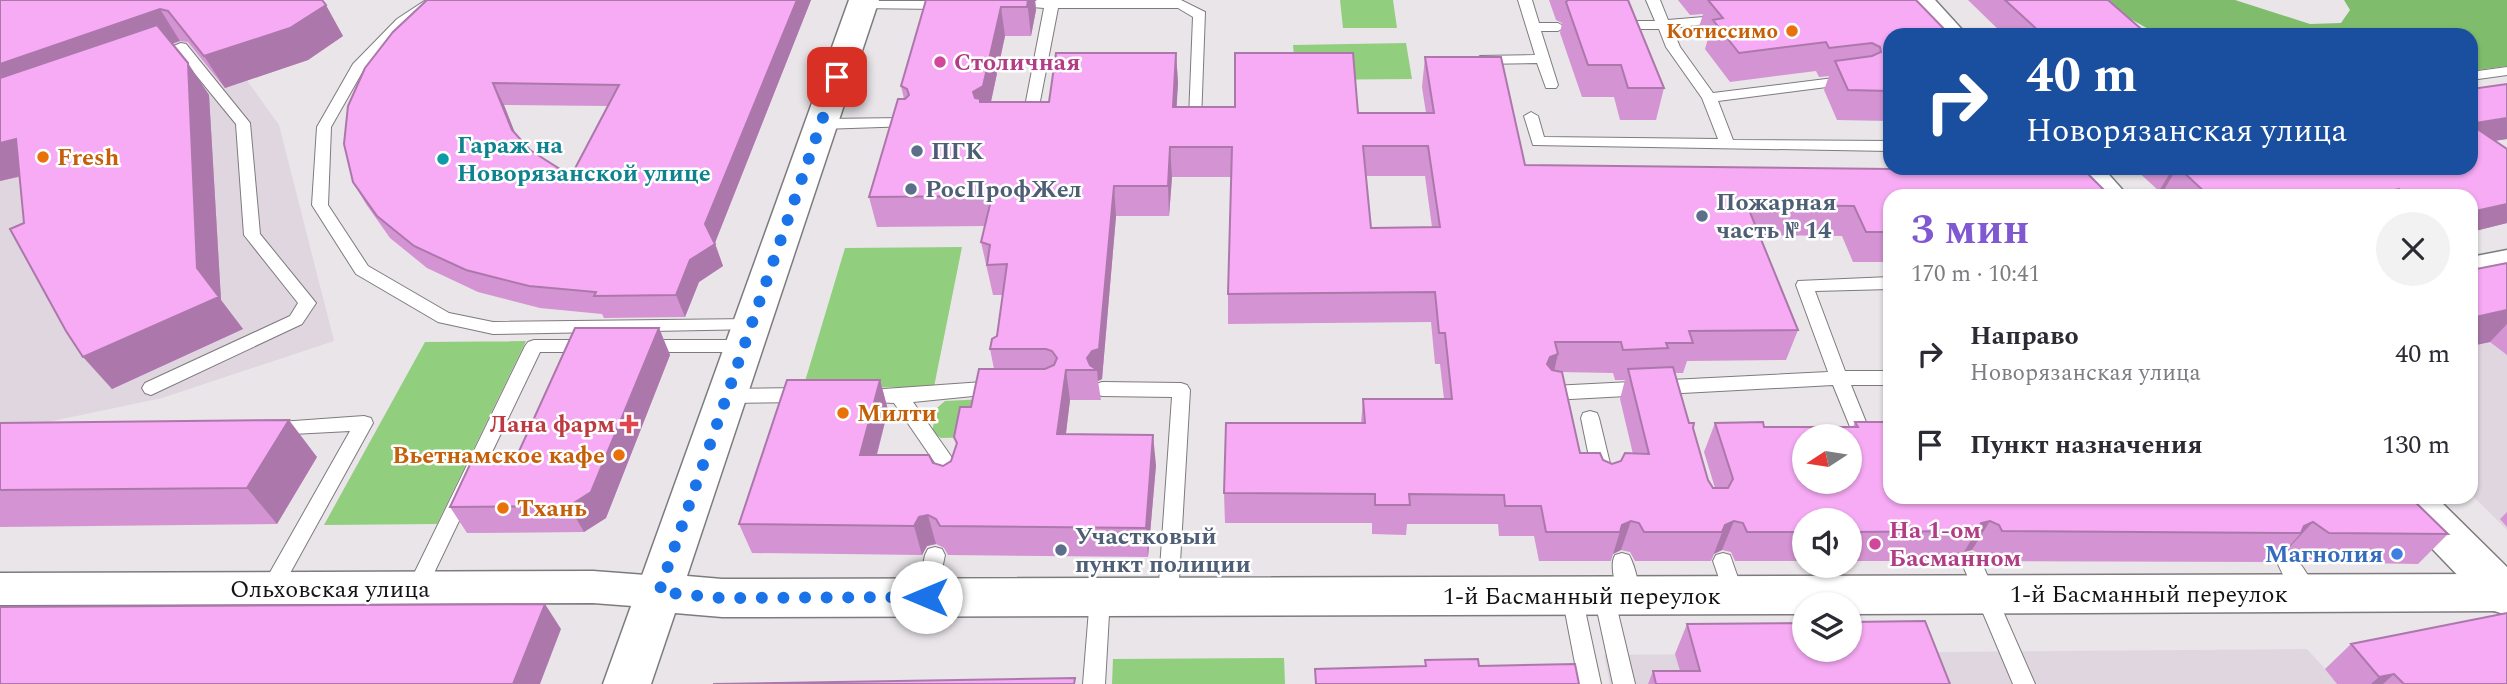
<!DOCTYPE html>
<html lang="ru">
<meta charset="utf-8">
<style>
:root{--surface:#fff;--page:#f2f2f3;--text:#2b2b33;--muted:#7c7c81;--accent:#8058d2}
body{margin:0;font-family:Spectral,serif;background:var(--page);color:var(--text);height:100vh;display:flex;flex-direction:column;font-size:26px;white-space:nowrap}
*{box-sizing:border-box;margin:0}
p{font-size:23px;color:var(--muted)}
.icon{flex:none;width:38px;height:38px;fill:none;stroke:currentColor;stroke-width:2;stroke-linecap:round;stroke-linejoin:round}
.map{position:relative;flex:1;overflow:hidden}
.details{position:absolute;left:1883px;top:189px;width:595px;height:315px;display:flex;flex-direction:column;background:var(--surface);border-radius:21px;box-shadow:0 2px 5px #0004}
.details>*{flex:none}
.hud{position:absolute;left:1883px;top:28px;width:595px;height:147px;border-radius:21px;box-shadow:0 2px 5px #0004;background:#1a4fa0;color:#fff;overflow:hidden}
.needle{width:46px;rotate:258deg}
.buttons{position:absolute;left:1792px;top:424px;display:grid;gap:14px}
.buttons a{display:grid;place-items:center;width:70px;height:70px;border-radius:50%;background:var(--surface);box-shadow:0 2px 5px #0004;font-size:35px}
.pin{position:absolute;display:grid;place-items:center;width:60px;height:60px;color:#fff;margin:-30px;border-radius:14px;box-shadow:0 4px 10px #0006}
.me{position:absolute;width:77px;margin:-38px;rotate:270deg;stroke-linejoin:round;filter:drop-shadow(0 0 5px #0008)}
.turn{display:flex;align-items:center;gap:24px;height:147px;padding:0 28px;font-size:32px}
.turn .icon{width:91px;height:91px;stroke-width:2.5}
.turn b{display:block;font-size:49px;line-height:60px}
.round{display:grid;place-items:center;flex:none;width:74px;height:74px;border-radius:37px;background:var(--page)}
.overview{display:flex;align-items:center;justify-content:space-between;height:119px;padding:0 28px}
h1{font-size:42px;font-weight:700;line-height:52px;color:var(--accent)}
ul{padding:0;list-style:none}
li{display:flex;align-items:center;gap:21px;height:91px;padding:0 28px}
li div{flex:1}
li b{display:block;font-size:26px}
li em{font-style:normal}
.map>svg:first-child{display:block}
</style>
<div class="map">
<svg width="2507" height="684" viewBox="0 0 2507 684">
<rect width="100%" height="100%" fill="#e9e5e9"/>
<!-- built -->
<path fill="#dfd6e0" d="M208,26L279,125L334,341L162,398L0,432V99Z
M2507,289V530L2471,494V297Z
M2307,649L2325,669L2507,684H1610L1604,655Z"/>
<!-- green -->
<path fill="#91cf7f" d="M1340,0H1393L1397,28H1343Z
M1406,43L1412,79L1296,80L1293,45Z
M962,247L934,387L803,388L845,248Z
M526,341L437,524L324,525L425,342Z
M985,399L978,437L941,438L932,432L937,408L945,401Z
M1284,658L1285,684H1112L1113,659Z"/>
<!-- forest -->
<path fill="#7fbd6d" d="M2097,0H2235L2310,24L2341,23L2350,10L2344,0H2507V66L2471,71V35H2159Z"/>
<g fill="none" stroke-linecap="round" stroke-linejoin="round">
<defs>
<path id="service" d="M426,0H442L407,25L364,69L331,127L328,205L368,266L449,313L493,322L751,319L757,321L760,325L757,329L493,334L438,322L356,274L312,205L317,127L353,64L397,19Z
M1037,0H1181L1205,12L1201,121H1191L1189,118L1193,17L1178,8H1058L1036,122L1029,127L1024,125L1022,122L1044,8L1032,7L1030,4Z
M1518,0H1532L1539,23H1558L1565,27L1558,31H1541L1558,85L1556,88H1546L1537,63L1480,64L1473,60L1480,56L1535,55Z
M1646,0H1660L1668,20L1728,15L1730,18L1723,22L1672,28L1680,47L1713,93L1850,76L1857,80L1850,84L1718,101L1733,140L1890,141V151L1533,145L1524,116L1531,112L1538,116L1544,137L1718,139L1702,98L1666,47L1659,29H1619L1612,25L1619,21H1655Z
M862,1H938L945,5L938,9L857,8L855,5Z
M181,43L186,44L250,123L260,234L316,303L302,324L151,395L145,393L142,388L145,383L290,316L298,303L244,235L236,124L178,53L155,60L148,56Z
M2507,67V75L2471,80V72Z
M906,118L911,120L913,123L911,126L821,129L814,124L821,119Z
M1890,277V289L1815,291L1845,371H1890V385H1851L1868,427L1890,428V442L1855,439L1833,385L1552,400L1546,398L1543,393L1546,388L1552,386L1828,372L1796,285L1798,281Z
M534,340H591L597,342L600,346L597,350L591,352H540L424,594L417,597L410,594L407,588L525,346L528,342Z
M644,340H744L750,342L753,346L750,350L744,352H644L638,350L635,346L638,342Z
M997,381L1003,383L1006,388L1003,393L913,402L962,472L956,490L949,493L942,490L939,485L942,473L894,403L856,401L853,396L856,391Z
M1102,382L1181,383L1187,385L1190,390L1178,597L1175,603L1168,606L1161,603L1158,597L1172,397L1102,396L1096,394L1093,389L1096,384Z
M806,388L812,390L815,395L812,400L806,402L726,403L720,401L717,396L720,391L726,389Z
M1590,411L1597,413L1599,418L1613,476L1610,481L1603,484L1596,481L1593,476L1581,418L1583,413Z
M364,416L371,418L373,423L278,595L271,598L264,595L261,589L264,583L350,431L273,435L266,433L264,428L266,423Z
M935,547L942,549L945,555L936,597L933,603L926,606L919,603L916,597L925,555L928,549Z
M1622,553L1629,555C1635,566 1642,590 1636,601L1629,604L1622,601C1616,590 1609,566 1615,555Z
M1723,553L1730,555L1744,595L1741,601L1734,604L1727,601L1713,561L1716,555Z
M1971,553L1978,555L1981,561L2035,684H2013L1961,561L1964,555Z
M2287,554C2301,558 2311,581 2317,594L2314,600C2296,607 2284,577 2277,562L2280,556Z
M1572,587L1579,590L1582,596L1601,684H1579L1562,596L1565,590Z
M1604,587L1611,590L1614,596L1635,684H1613L1594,596L1597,590Z
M1100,588L1107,591L1110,597L1105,684H1083L1090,597L1093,591Z"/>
<path id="minor" d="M593,571L659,576L673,580L678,592L673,604L659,608L593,603L0,605V573Z"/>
<path id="tertiary" d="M849,0H879L687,576L722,579L2505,574L2507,611L1850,614V604H1804V614L722,617L675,613L651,684H603Z
M2507,250V274L2471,283V257Z"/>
<path id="secondary" d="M1903,0H1935L1967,35H1935Z
M2066,168H2103L2128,196H2091Z
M2388,497H2436L2507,567V615L2491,610L2394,509Z"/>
</defs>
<!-- service casing -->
<use href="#service" stroke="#7e7b7e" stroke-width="2"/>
<!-- minor casing -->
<use href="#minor" stroke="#7e7b7e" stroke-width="3"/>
<!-- tertiary casing -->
<use href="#tertiary" stroke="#7e7b7e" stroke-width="3"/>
<!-- secondary casing -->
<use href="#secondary" stroke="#7e7b7e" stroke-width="3"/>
<!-- service -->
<use href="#service" fill="#fff" fill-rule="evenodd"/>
<!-- minor -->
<use href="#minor" fill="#fff" fill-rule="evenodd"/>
<!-- tertiary -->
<use href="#tertiary" fill="#fff" fill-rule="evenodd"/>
<!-- secondary -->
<use href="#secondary" fill="#fff" fill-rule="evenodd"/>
</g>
<!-- wall -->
<path fill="#d493d2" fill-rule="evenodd" d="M0,0H322L343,36L308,60L225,88L188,42L180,41L172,43L209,95L221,300L243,329L112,389L24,223L19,177L0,181Z
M811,0L715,243L723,266L699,282L685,317L604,318L602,314L540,308L478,292L427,268L390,238L366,204L353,182L393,32ZM504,105L607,106L571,176L530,150L515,133Z
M926,0H1035L1036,10L1031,36H1005L991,102H1049L1176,53L1178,83L1176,107L1358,113H1426L1422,87L1425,57L1525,165L1941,170L1939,168H2082L1890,196V262H1853L1842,236L1760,235L1798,330L1786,360L1687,361L1683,373H1675L1689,423L1693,428L1708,480L1713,488H1715L1704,452L1715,423L1764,427H1853L1855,422L1890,497H2410L2448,534L2418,564L2302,562L2286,551L2283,553L2275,562L1984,561L1980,554L1972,550L1964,552L1959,561H1850V520H1804V561H1735L1731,552L1722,550L1714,554L1711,561H1635L1630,552L1621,550L1613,554L1611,561H1539L1534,536H1499L1498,524H1407L1406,535L1372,534V523H1225L1224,493L1361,423L1363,399H1444L1440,364H1435L1431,322L1228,324V294L1231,177H1172L1169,216H1116L1102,379L1098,381L1101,400H1070L1066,434L1156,465L1148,557L948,555L944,548L936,544L927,546L922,555L752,553L739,524L880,380L888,410L877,455L933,463L943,466L951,461L957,446L954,437L994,369L990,349L997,336L1003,295H993L981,242L985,226L877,227L869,197L904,99L901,86ZM1366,176H1425L1432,227L1371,228ZM1560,372L1613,373L1615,380H1625L1620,399L1633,454L1621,461L1612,464L1603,460L1580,453Z
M1549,0H1628L1664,88L1656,120H1620L1614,97H1582L1560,33L1562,23L1556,20Z
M1678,0H1916L1890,35V121L1837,120L1824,90L1829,76L1819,77L1816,71L1730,82L1705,49L1708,39L1699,27L1703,14L1690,15Z
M1968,0H2108L2148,35H2004Z
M2507,84V139L2495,141L2507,149V223L2471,232V196H2169L2164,190L2159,191L2134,168H2471Z
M2507,263V355L2490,342L2471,346V270Z
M659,328L670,355L606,518L584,532L467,533L450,507L516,458Z
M0,423L317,457L277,524L0,527Z
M2507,512V527L2500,519Z
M1687,624L1950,684H1648L1653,671H1680L1675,654Z
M2351,644L2507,684H2337L2325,669Z"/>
<!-- shaded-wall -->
<path fill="#ac78ab" d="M797,0H811L714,245L715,244L723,266L699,282L685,317L676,295Z
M1027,0H1035L1036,10L1031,36Z
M326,5L343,36L308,60L225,88L204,56Z
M1001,7L1005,36L988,115L984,118L973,92Z
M160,9L180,41L0,105V64Z
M1176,53L1178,83L1175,136L1173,107Z
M188,63L209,95L221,300L243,329L112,389L83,357L197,268Z
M493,83L504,105L522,151L512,130Z
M2507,118V139L2471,144V129L2476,123Z
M16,139L41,171L0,181V143Z
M1170,147L1172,177L1169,216L1168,186Z
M2173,168H2177L2164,190L2159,191Z
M1114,186L1116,216L1102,379L1098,381L1097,370H1089L1087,358Z
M2399,189L2394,196H2370Z
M2507,204V223L2471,232V212Z
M2507,310V324L2490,342L2471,346V318Z
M659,328L670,355L606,518L584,532L569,506Z
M1558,354L1551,384L1547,364L1550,357Z
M1066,370L1070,400L1062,464L1057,434Z
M880,380L888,410L869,484L860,455Z
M289,420L317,457L277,524L247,488Z
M1153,435L1156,465L1148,557L1146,528Z
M928,515L936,544L927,546L922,555L914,526L919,517Z
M1631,521L1621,550L1613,554L1622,525Z
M1734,521L1722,550L1714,554L1711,561L1725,525Z
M1990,521L1972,550L1964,552L1981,523Z
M2313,522L2286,551L2283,553L2301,533L2304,526Z
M545,604L561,629L540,684H513Z
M2394,674L2383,684H2371L2379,677Z"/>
<!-- building -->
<path fill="#f6abf4" stroke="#ac78ab" stroke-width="2" fill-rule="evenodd" d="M0,0H322L326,5L290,28L204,56L168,11L160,9L0,64Z
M427,0H797L705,224L715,244L690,260L676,295L594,296L596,292L529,286L466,270L414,246L377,216L353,182L344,144L348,106L365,68L393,32ZM493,83L619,85L571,176L530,150L512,130Z
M926,0H1028L1027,7H1001L983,86L973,92L975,98L980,99V102H1049L1056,53H1176L1173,107H1235V53H1353L1358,113H1434L1425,57H1501L1525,165L1982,170L1980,168H2082L2110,196H1890V232H1866L1854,206L1747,205L1798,330L1689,331L1693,343H1666L1668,348L1623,350L1621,342H1555L1558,354L1550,357L1547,364L1552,370L1562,372L1580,453H1600L1603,460L1612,464L1621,461L1625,453L1649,454L1628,369L1673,367L1689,423H1694L1693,428L1708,480L1713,488H1728L1733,479L1715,423L1763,422L1764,427H1858L1855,422H1890V497H2410L2448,534L2329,533L2313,522L2304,526L2301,533L2002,531L1999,525L1990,521L1981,523L1977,531L1850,532V520H1804V532H1747L1743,523L1734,521L1725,525L1722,532H1644L1639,523L1631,521L1622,525L1620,532H1546L1541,506H1505L1504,495L1409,494L1410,505H1375V494L1224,493L1226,423H1365L1363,399H1452L1445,333H1439L1435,292L1228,294L1232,147H1170L1168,186H1114L1099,349L1092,351L1087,358L1090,365L1097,370H1066L1057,434L1153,435L1146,528L940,526L936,519L928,515L919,517L914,526L739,524L787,380H880L860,455H929L933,463L943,466L951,461L957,443L954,437L960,407H971L979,369H1045L1054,365L1057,358L1052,351L1046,349H990L992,339L997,336L1007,264L987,265L990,245L981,242L992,196L869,197L898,99H905L909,95L907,89L901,86ZM1363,146H1428L1440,227L1371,228ZM1804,436H1850V481H1804Z
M1568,0H1628L1664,88H1628L1621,65H1588L1566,2Z
M1708,0H1916L1950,35H1890V91L1848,90L1835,61L1872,56L1881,52L1880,47L1872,43L1829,48L1826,42L1739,53L1713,20L1723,18Z
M2005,0H2108L2148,35H2043Z
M157,25L188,63L197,268L219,297L83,357L66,331L10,229L24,223L16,139L0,143V78Z
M2507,84V118L2476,123L2478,125L2473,126L2507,149V204L2471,212V196H2407L2399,189L2370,196H2209L2179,168H2471V89Z
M2507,263V310L2471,318V270Z
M575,328H659L591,492L569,506L450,507L473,458H516Z
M289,420L247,488L0,490V423Z
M545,604L513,684H0V607Z
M2507,613V684H2404L2394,674L2379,677L2351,644Z
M1925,621L1950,684H1656L1653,671H1700L1687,624L1804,623V649H1850V622Z
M1478,659L1479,666L1575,664L1579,684H1316L1315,669L1426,666L1425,660Z
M1075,678L1074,684H713Z"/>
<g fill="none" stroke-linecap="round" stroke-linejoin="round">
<!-- route -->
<path stroke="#1a73e8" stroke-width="12" stroke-dasharray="0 21.6" d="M837,77L659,592L722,598L926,597"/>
</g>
<!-- markers -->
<g fill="#e8710a" stroke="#fff" stroke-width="2.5">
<circle cx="1792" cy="31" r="7"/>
<circle cx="43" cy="157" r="7"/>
<circle cx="843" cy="413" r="7"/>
<circle cx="619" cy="455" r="7"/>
<circle cx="503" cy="508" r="7"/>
</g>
<g fill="#d1479c" stroke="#fff" stroke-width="2.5">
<circle cx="940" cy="62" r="7"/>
<circle cx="1875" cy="544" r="7"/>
</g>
<g fill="#5c6f8a" stroke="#fff" stroke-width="2.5">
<circle cx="917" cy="151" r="7"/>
<circle cx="911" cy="189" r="7"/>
<circle cx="1702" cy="216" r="7"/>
<circle cx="1061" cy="550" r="7"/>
</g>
<circle fill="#0f9aa8" stroke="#fff" stroke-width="2.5" cx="443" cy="159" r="7"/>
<path fill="#e0444e" stroke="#fff" stroke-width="2.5" d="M625.5 413.5h7v7h7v7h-7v7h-7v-7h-7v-7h7z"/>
<circle fill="#3f7fe0" stroke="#fff" stroke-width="2.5" cx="2397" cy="554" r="7"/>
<g text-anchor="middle" stroke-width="5" stroke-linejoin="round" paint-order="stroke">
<!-- far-food labels -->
<g font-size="21" font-weight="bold" fill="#c56008" stroke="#fff" text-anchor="end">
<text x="1778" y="38">Котиссимо</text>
</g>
<!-- hotel labels -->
<g font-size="24" font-weight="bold" fill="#b23c85" stroke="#fff" text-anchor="start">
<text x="954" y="70">Столичная</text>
<text x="1889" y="538">На 1-ом<tspan x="1889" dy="28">Басманном</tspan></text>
</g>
<!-- culture labels -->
<g font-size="24" font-weight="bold" fill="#0d838f" stroke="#fff" text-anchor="start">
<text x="457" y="153">Гараж на<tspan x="457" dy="28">Новорязанской улице</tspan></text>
</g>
<!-- service labels -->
<g font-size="24" font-weight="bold" fill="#4e5e75" stroke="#fff" text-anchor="start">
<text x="931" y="159">ПГК</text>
<text x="925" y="197">РосПрофЖел</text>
<text x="1716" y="210">Пожарная<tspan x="1716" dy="28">часть № 14</tspan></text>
<text x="1075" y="544">Участковый<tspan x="1075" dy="28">пункт полиции</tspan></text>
</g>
<!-- food labels -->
<g font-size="24" font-weight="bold" fill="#c56008" stroke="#fff" text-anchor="start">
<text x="57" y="165">Fresh</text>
<text x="857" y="421">Милти</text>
<text x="605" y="463" text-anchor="end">Вьетнамское кафе</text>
<text x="517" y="516">Тхань</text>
</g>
<!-- health labels -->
<g font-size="24" font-weight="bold" fill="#be3a42" stroke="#fff" text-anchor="end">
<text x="615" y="432">Лана фарм</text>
</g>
<!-- shop labels -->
<g font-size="24" font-weight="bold" fill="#366cbe" stroke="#fff" text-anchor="end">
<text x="2383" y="562">Магнолия</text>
</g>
<!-- street labels -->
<g font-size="24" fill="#131214" stroke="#fff">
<text x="330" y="597">Ольховская улица</text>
<text x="2149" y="602">1-й Басманный переулок</text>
<text x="1582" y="604">1-й Басманный переулок</text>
</g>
</g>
</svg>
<div class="buttons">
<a><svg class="needle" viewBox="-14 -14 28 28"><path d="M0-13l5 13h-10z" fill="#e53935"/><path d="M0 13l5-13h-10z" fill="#7c7c81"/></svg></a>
<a><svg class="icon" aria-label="sound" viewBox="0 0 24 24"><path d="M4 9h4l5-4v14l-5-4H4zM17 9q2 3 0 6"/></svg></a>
<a><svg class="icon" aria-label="layers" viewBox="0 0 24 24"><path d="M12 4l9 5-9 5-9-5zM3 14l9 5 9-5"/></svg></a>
</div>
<div class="pin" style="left:837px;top:77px;background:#d93025"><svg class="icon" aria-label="arrive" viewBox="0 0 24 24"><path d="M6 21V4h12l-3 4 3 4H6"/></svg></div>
<svg class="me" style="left:926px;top:597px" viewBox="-20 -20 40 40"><circle r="19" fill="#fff"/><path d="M0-13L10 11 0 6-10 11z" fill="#1a73e8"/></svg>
<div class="hud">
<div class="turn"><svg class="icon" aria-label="right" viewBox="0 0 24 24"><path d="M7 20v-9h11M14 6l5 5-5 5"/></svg><div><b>40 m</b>Новорязанская улица</div></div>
</div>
<section class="details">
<div class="overview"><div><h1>3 мин</h1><p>170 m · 10:41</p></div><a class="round"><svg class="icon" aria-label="close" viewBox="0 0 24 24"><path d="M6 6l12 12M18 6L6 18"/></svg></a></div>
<ul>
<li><svg class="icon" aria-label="right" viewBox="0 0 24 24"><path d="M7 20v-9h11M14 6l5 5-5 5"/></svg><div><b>Направо</b><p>Новорязанская улица</p></div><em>40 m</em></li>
<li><svg class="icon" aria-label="arrive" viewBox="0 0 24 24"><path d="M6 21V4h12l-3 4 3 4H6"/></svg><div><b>Пункт назначения</b></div><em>130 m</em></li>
</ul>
</section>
</div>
